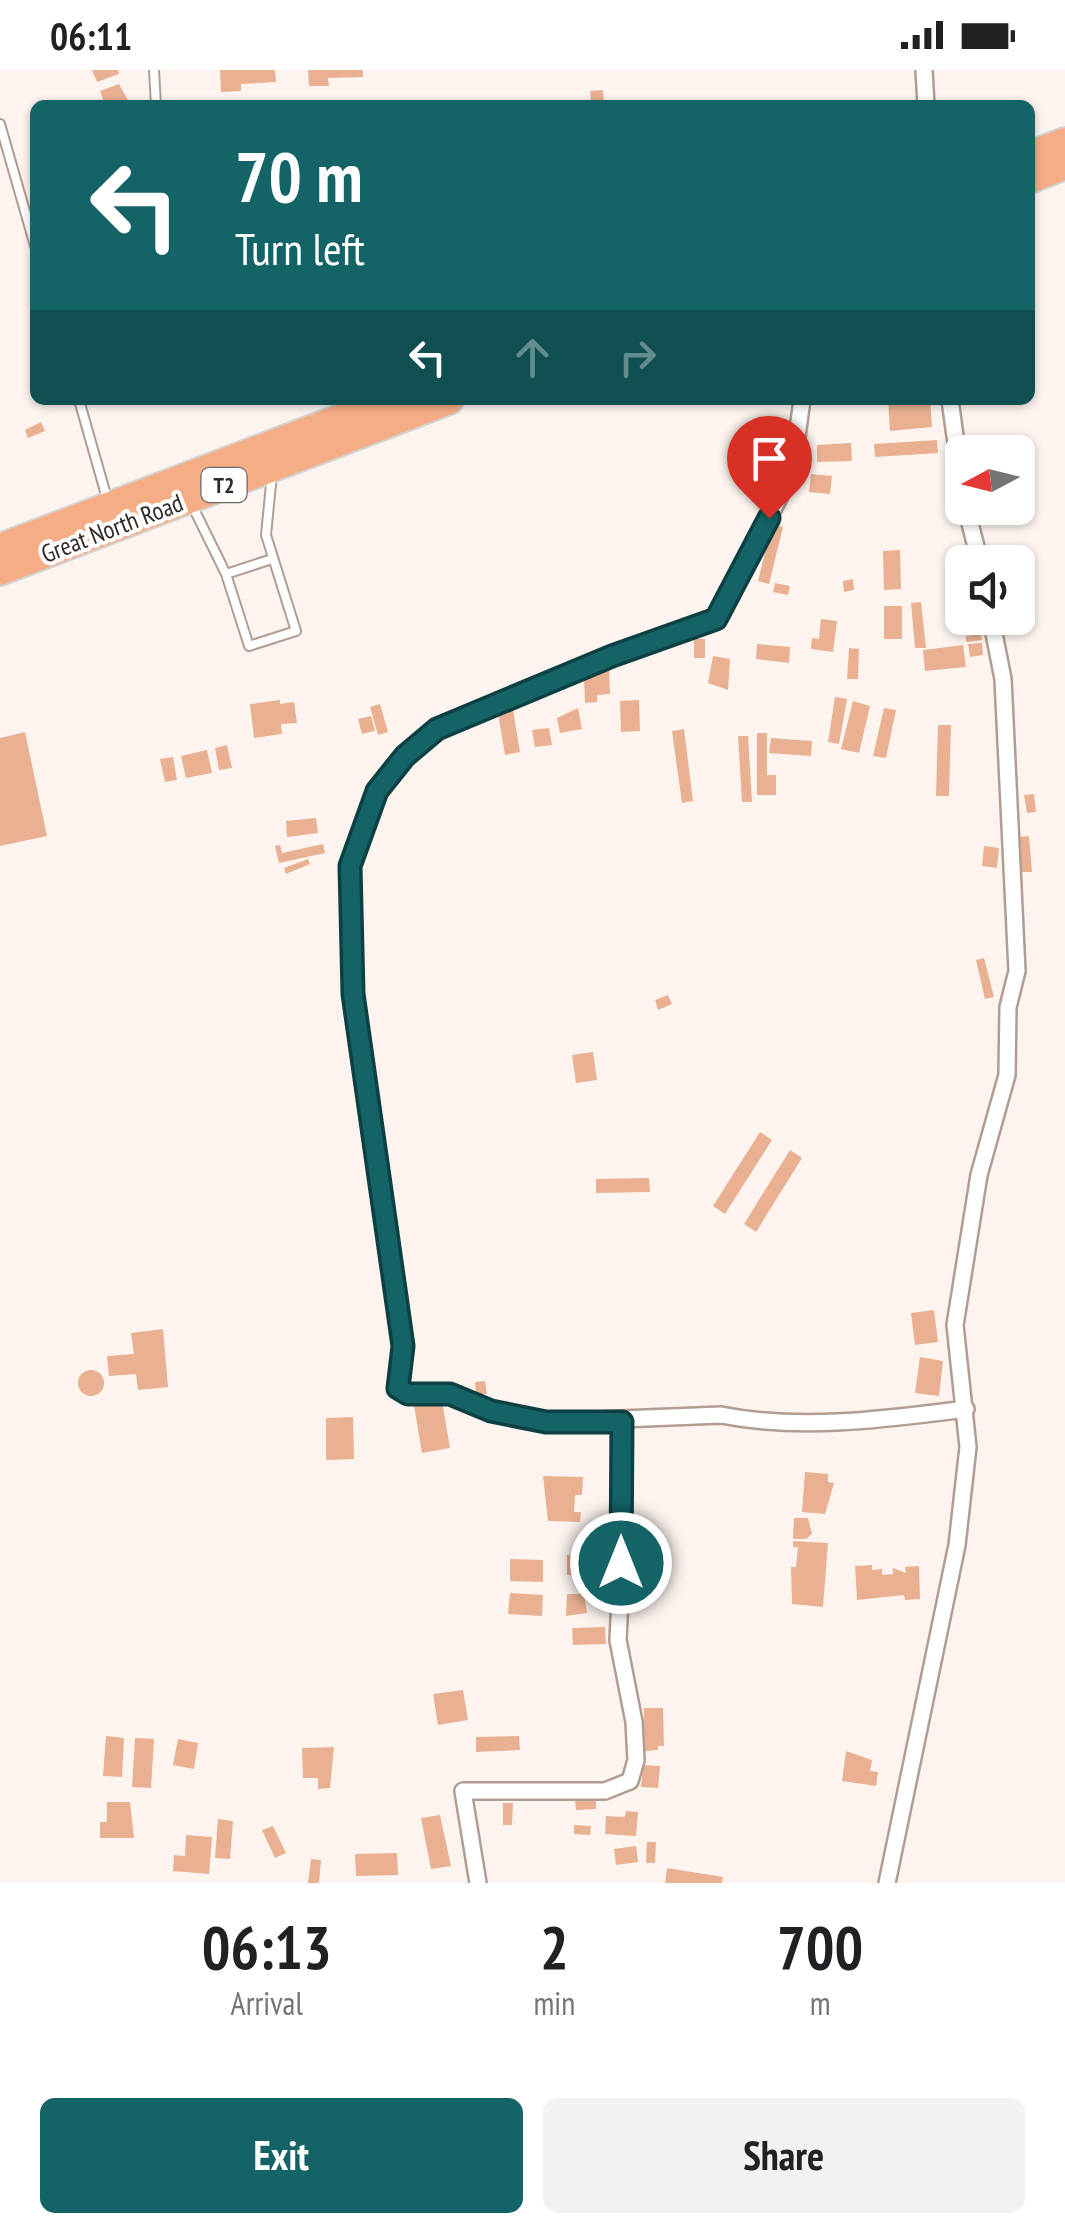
<!DOCTYPE html>
<style>
:root{--surface:#fff;--page:#f2f2f2;--text:#202124;--muted:#757577;--accent:#136367}
body{margin:0;font-family:"PT Sans Narrow",sans-serif;background:var(--page);color:var(--text);height:100vh;display:flex;flex-direction:column;font-size:38px;white-space:nowrap}
*{box-sizing:border-box;margin:0}
p{font-size:32px;color:var(--muted)}
.icon{flex:none;width:55px;height:55px;fill:none;stroke:currentColor;stroke-width:2;stroke-linecap:round;stroke-linejoin:round}
.map{position:relative;height:1813px;overflow:hidden}
.drawer{display:flex;flex-direction:column;background:var(--surface);flex:1}
.drawer>*{flex:none}
.hud{position:absolute;left:30px;top:30px;width:1005px;height:305px;border-radius:15px;box-shadow:0 2px 8px #0004;background:#136367;color:#fff;overflow:hidden}
.needle{width:65px;rotate:263deg}
.fabs{position:absolute;left:945px;top:365px;display:grid;gap:20px}
.fabs a{display:grid;place-items:center;width:90px;height:90px;border-radius:15px;background:var(--surface);box-shadow:0 2px 8px #0004;font-size:50px}
.pin{position:absolute;display:grid;place-items:center;width:85px;height:85px;color:#fff;margin:-102px -42px;border-radius:50% 50% 50% 0;rotate:-45deg;box-shadow:0 0 10px #0007}
.pin .icon{rotate:45deg}
.me{position:absolute;width:110px;margin:-55px;rotate:0deg;stroke-linejoin:round;filter:drop-shadow(0 0 8px #0008)}
.turn{display:flex;align-items:center;gap:35px;height:210px;padding:0 40px;font-size:45px}
.turn .icon{width:130px;height:130px;stroke-width:2.5}
.turn b{display:block;font-size:70px;line-height:85px}
.lanes{display:flex;align-items:center;height:95px;padding:0 40px;background:#0003;justify-content:center;gap:50px;direction:ltr}
.lanes .off{opacity:.35}
.eta{display:flex;justify-content:space-evenly;align-items:center;height:170px;text-align:center}
.eta b{font-size:60px;font-weight:700;line-height:70px}
.primary-button{display:flex;gap:20px;margin-top:auto;padding:20px 40px}
.primary-button a{flex:1;height:115px;border-radius:15px;background:var(--accent);color:#fff;font-size:40px;font-weight:700;line-height:115px;text-align:center}
.primary-button a+a{background:var(--page);color:var(--text)}
.status{display:flex;justify-content:space-between;align-items:center;height:70px;padding:0 50px;background:var(--surface);direction:ltr}
.status svg{height:28px;fill:currentColor}
.map>svg:first-child{display:block}
</style>
<div class="status"><b>06:11</b><svg viewBox="0 0 49 12"><path d="M0 12V9h3v3zM5 12V6h3v6zM10 12V3h3v9zM15 12V0h3v12zM26 1h20v11H26zM47 4h2v5h-2z"/></svg></div>
<div class="map">
<svg width="1065" height="1813" viewBox="0 0 1065 1813">
<rect width="100%" height="100%" fill="#fdf4ef"/>
<!-- building -->
<path fill="#e9b192" d="M92,0H118L119,4L97,12Z
M220,0H275L276,12L241,14V21L221,22Z
M308,0H363V7L328,8L329,16H309Z
M119,14L130,34L105,35L100,21Z
M603,20L604,35H591L590,21Z
M888,330H930L932,357L890,361Z
M41,352L45,361L28,368L25,360Z
M937,370L938,383L875,387L874,374Z
M851,373L852,391L817,392V375Z
M811,404L832,406L830,424L809,422Z
M772,454L783,457L769,514L758,511Z
M900,480L901,519L884,520L883,481Z
M853,509L854,520L844,522L843,511Z
M775,513L790,516L788,525L773,522Z
M921,532L926,578H915L911,533Z
M884,536H902V569H884Z
M821,549L837,551L833,582L811,579L812,568L819,569Z
M981,564L982,570L966,572V566Z
M694,569H705V588H694Z
M982,573L983,585L970,587L968,574Z
M757,574L790,577L789,593L756,589Z
M963,575L966,597L925,601L923,580Z
M849,578L859,579L858,609H847Z
M713,586L730,589L728,620L708,613Z
M597,597H609L610,624L597,625V632L585,633L584,606H598Z
M835,627L847,629L839,674L828,672Z
M280,630V634L294,632L297,653L281,654L282,664L254,668L250,634Z
M639,630L640,661L621,662L620,631Z
M853,631L870,636L859,683L841,679Z
M380,634L388,662L378,665L370,637Z
M578,638L582,659L560,663L557,648Z
M884,638L896,640L886,688L873,686Z
M513,640L520,682L505,685L498,643Z
M371,646L375,661L362,664L358,649Z
M938,655H951L949,726H936Z
M549,658L552,675L535,677L532,660Z
M684,659L693,731L682,733L672,661Z
M25,662L47,766L0,776V668Z
M757,663H767V705H776V725H757Z
M738,666H748L752,732H742Z
M771,668L812,671L811,686L769,683Z
M227,675L232,698L219,700L215,678Z
M207,680L212,703L186,708L181,686Z
M173,687L177,710L165,712L160,689Z
M1034,724L1036,742L1027,743L1024,725Z
M316,748L318,763L287,767L286,751Z
M1029,766L1032,802H1020L1018,767Z
M323,774L325,783L279,793L275,776L280,775L282,783Z
M984,776L999,778L997,798L982,796Z
M308,789L310,794L286,804L284,798Z
M984,888L994,927L985,929L976,890Z
M668,925L672,934L658,940L655,930Z
M593,982L597,1010L576,1013L572,985Z
M760,1062L772,1070L725,1144L713,1136Z
M790,1080L802,1088L756,1162L744,1154Z
M649,1108L650,1122L596,1123V1109Z
M934,1240L938,1272L915,1275L911,1243Z
M163,1259L168,1317L138,1320L136,1304L109,1306L107,1286L134,1284L131,1263Z
M920,1287L943,1291L939,1326L915,1323Z
M78 1313a13 13 0 1 1 26 0a13 13 0 1 1-26 0Z
M485,1311L487,1324L476,1325L475,1312Z
M442,1331L450,1378L422,1383L414,1335Z
M353,1347L354,1389L326,1390V1348Z
M805,1402L828,1404V1412L834,1413L825,1444L802,1442Z
M543,1406L583,1407L582,1425H575L574,1442H581L580,1452L548,1451Z
M794,1448H808L812,1464L806,1469H793Z
M793,1471L828,1473L823,1537L792,1534L791,1497H796L798,1477H793Z
M567,1485H603V1505H567Z
M510,1489L543,1490V1512L510,1511Z
M872,1495V1500L882,1499V1505L893,1504V1498L906,1503L905,1497L919,1496L920,1529L905,1530L904,1525L857,1530L855,1496Z
M510,1523L543,1525L542,1546L508,1544Z
M567,1524H584L587,1543L566,1546Z
M605,1557L606,1574L573,1575L572,1558Z
M463,1620L468,1650L438,1655L433,1624Z
M644,1638H663L664,1676H658V1680L644,1681Z
M106,1666L124,1668L122,1707L103,1706Z
M519,1666L520,1680L476,1682V1667Z
M135,1668L154,1669L151,1718L132,1717Z
M178,1669L198,1673L194,1699L173,1695Z
M334,1677L330,1718L318,1719V1708H303L302,1678Z
M846,1681L872,1690L870,1701L878,1702L876,1716L842,1711Z
M643,1695L660,1696L658,1718L641,1717Z
M575,1730H596V1739L576,1740Z
M107,1732H130L134,1768H100V1752H107Z
M503,1733H513L512,1755H503Z
M626,1741L638,1742L636,1766L605,1764L606,1746L625,1747Z
M440,1745L451,1796L431,1799L421,1748Z
M218,1749L233,1751L230,1789L215,1788Z
M574,1755L591,1756L590,1765L574,1764Z
M273,1756L286,1783L275,1788L262,1760Z
M186,1765L212,1767L209,1804L173,1801L174,1785L185,1786Z
M647,1772H656L655,1793H646Z
M636,1776L638,1792L616,1795L614,1779Z
M397,1783L398,1805L356,1806L355,1784Z
M311,1789L321,1790L319,1813H308Z
M667,1798L723,1807L722,1813H665Z"/>
<g fill="none" stroke-linecap="round" stroke-linejoin="round">
<defs>
<path id="lane" d="M154,0L156,35
M0,54L35,176
M79,330L108,432
M191,433L226,504L249,576L296,561L266,465L272,404
M226,504L272,489"/>
<path id="street" d="M924,0L926,35
M802,330L792,403L716,549L612,586L437,659L405,685L370,735L350,796L353,924L403,1276L398,1318L408,1324L449,1325L491,1341L546,1352L721,1345C801,1361 886,1349 966,1339
M950,330L962,416
M966,438L980,492
M478,1813L463,1721H605L630,1711L636,1690L634,1652L618,1570L623,1468L622,1352
M887,1813L957,1475L968,1377L955,1255L979,1105L1007,1005L1008,937L1017,901L1003,609L991,548"/>
<path id="highway" d="M1030,85L1065,72
M1030,109L1065,95
M0,478L389,330
M0,501L449,330"/>
</defs>
<!-- lane casing -->
<use href="#lane" stroke="#b19d92" stroke-width="12"/>
<!-- street casing -->
<use href="#street" stroke="#b19d92" stroke-width="20"/>
<!-- highway casing -->
<use href="#highway" stroke="#d6d4d3" stroke-width="32"/>
<!-- lane -->
<use href="#lane" stroke="#fff" stroke-width="8"/>
<!-- street -->
<use href="#street" stroke="#fff" stroke-width="15"/>
<!-- highway -->
<use href="#highway" stroke="#f5ad86" stroke-width="28"/>
</g>
<g fill="none" stroke-linecap="round" stroke-linejoin="round">
<defs>
<path id="route" d="M621,1493L622,1352H546L491,1341L450,1324H408L398,1318L403,1276L353,924L350,796L377,721L405,686L437,659L612,586L716,549L769,448"/>
</defs>
<!-- route casing -->
<use href="#route" stroke="#0c4043" stroke-width="25"/>
<!-- route -->
<use href="#route" stroke="#136367" stroke-width="18"/>
</g>
<g text-anchor="middle" stroke-width="8" stroke-linejoin="round" paint-order="stroke">
<!-- shield labels -->
<rect fill="#fff" stroke="#6e6865" stroke-width="2.5" x="201.5" y="398" width="45" height="34" rx="8"/>
<g font-size="22" font-weight="bold" fill="#302823">
<text x="224" y="423">T2</text>
</g>
<!-- street labels -->
<g font-size="25" fill="#302823" stroke="#fff">
<text transform="translate(112 458) rotate(-21)" y="9">Great North Road</text>
</g>
</g>
</svg>
<div class="fabs">
<a><svg class="needle" viewBox="-14 -14 28 28"><path d="M0-13l5 13h-10z" fill="#e53935"/><path d="M0 13l5-13h-10z" fill="#757577"/></svg></a>
<a><svg class="icon" aria-label="sound" viewBox="0 0 24 24"><path d="M4 9h4l5-4v14l-5-4H4zM17 9q2 3 0 6"/></svg></a>
</div>
<div class="pin" style="left:769px;top:448px;background:#d93025"><svg class="icon" aria-label="arrive" viewBox="0 0 24 24"><path d="M6 21V4h12l-3 4 3 4H6"/></svg></div>
<svg class="me" style="left:621px;top:1493px" viewBox="-20 -20 40 40"><circle r="17" fill="#136367" stroke="#fff" stroke-width="3"/><path d="M0-11L8 9 0 5-8 9z" fill="#fff"/></svg>
<div class="hud">
<div class="turn"><svg class="icon" aria-label="left" viewBox="0 0 24 24"><path d="M17 20v-9H6M10 6l-5 5 5 5"/></svg><div><b>70 m</b>Turn left</div></div>
<div class="lanes"><svg class="icon" aria-label="left" viewBox="0 0 24 24"><path d="M17 20v-9H6M10 6l-5 5 5 5"/></svg><svg class="icon off" aria-label="ahead" viewBox="0 0 24 24"><path d="M12 20V5M6 11l6-6 6 6"/></svg><svg class="icon off" aria-label="right" viewBox="0 0 24 24"><path d="M7 20v-9h11M14 6l5 5-5 5"/></svg></div>
</div>
</div>
<section class="drawer">
<div class="eta">
<div><b>06:13</b><p>Arrival</p></div>
<div><b>2</b><p>min</p></div>
<div><b>700</b><p>m</p></div>
</div>
<div class="primary-button"><a>Exit</a><a>Share</a></div>
</section>
